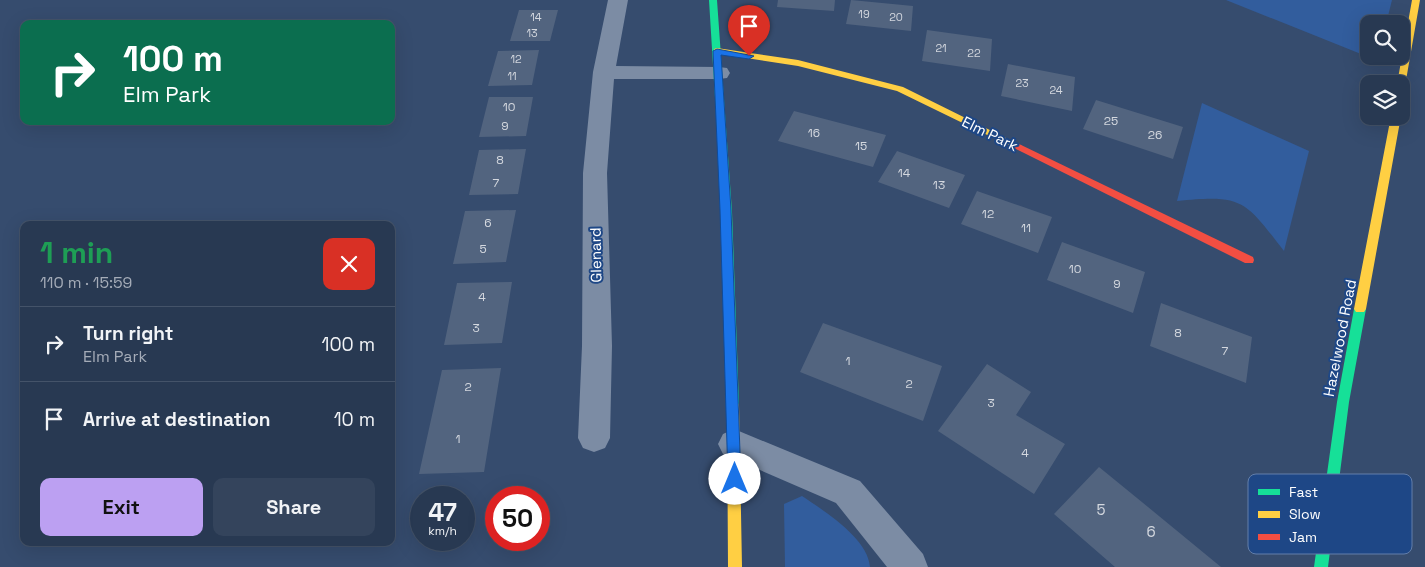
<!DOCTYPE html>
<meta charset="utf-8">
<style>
:root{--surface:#283952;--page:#34445c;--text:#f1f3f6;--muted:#a5acb8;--line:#445369;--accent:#bca0f2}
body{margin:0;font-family:"Space Grotesk",sans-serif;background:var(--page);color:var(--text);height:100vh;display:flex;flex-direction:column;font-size:19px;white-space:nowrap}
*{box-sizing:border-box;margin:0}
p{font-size:16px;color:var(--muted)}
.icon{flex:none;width:28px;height:28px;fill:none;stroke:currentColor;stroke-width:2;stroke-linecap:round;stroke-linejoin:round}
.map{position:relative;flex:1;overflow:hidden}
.sheet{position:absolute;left:20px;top:221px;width:375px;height:325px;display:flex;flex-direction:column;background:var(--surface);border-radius:10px;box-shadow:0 5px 20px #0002,0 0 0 1px var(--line)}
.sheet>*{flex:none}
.guide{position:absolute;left:20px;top:20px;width:375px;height:105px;border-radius:10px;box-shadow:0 5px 20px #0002,0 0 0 1px var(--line);background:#0b6e4f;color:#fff;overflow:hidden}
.tools{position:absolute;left:1360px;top:15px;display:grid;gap:10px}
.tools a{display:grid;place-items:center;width:50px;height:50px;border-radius:10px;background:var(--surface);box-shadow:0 5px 20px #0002,0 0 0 1px var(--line);font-size:25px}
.speed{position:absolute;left:410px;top:486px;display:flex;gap:10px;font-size:25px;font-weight:700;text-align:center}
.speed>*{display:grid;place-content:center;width:65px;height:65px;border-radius:50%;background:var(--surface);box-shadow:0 5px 20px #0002,0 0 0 1px var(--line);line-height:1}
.speed small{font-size:12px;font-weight:400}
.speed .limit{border:8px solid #d22;background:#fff;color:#111}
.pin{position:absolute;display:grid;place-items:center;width:42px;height:42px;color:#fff;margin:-51px -21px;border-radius:50% 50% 50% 0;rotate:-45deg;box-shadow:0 0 5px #0007}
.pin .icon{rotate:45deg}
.me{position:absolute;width:55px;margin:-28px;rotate:0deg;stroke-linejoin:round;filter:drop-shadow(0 0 4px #0008)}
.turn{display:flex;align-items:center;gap:18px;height:105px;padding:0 20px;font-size:22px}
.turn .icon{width:65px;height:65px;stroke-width:2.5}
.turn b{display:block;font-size:35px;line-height:42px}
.round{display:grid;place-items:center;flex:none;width:52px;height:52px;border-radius:10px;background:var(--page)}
.summary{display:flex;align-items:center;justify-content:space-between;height:85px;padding:0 20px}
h1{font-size:30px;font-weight:700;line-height:38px;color:#1e9e55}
.button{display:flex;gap:10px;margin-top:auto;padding:10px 20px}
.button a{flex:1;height:58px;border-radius:10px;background:var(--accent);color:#111;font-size:20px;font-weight:700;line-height:58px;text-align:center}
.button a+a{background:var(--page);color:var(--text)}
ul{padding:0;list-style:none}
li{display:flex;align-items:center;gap:15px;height:75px;padding:0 20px;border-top:1px solid var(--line)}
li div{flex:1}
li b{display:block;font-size:19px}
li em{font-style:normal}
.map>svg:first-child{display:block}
</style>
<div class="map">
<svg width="1425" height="567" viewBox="0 0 1425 567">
<rect width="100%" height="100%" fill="#364c6e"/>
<!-- green -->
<path fill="#325d9d" d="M1226,0H1392L1386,24H1369V56H1377L1376,60Z
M1202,103L1309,151L1284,251C1245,201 1244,194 1177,201Z
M802,496C824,511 868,538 870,567H785L784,504Z"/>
<!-- building -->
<path fill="#52647f" d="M778,0H835L834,11L777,7Z
M851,0L913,6L911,31L846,24Z
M519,10H558L550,41H510Z
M927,30L992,39L990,71L922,61Z
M539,50L532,85L488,86L498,51Z
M1008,64L1075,77L1072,111L1001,96Z
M489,97H533L526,136L479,137Z
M1096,100L1183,127L1173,159L1083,129Z
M794,111L886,135L873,167L778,141Z
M526,149L518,194L469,195L479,150Z
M897,151L965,175L949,208L878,182Z
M977,191L1052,217L1038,253L961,224Z
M516,210L506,262L453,264L465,211Z
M1062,242L1145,272L1133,313L1047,280Z
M512,282L502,343L444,345L457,283Z
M1161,303L1252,337L1246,383L1150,346Z
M823,323L942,366L923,421L800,372Z
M987,364L1031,392L1016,415L1065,444L1034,494L938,431Z
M501,368L484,472L419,474L442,370Z
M1099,467L1148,507L1221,567H1115L1054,514Z"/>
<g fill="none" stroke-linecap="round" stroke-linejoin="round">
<!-- street -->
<path fill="#7c8ca4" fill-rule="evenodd" d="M608,0H628L616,66L719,67L727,68L730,73L727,78L719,79H614L607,173L612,346L610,438L605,448L594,452L583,448L578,438L582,346L583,173L593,72Z
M734,429L860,481L923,554L928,567H887L836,503L723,454L718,444L723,434Z"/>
<!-- fast -->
<path fill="#16e098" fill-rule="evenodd" d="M709,0H717L732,212L739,405L737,409L733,411L729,409L727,405L722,212Z
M1360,304L1364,306L1366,309L1349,402L1328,567H1314L1337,402L1354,309L1356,306Z"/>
<!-- slow -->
<path fill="#ffcf43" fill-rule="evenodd" d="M1412,0H1420L1405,86L1401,89V84H1397Z
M717,48L798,60L903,87L1022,146L1020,148H1014L897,91L798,66L714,53V49Z
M1391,116H1401L1366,309L1364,312H1356L1354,309Z
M733,399L737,401L739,405L742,567H728L727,405L729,401Z"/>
<!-- jam -->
<path fill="#f24e42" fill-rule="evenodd" d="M1017,143L1253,257L1254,260L1253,263H1245L1014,148L1012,146L1014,144Z"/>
</g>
<!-- route -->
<path fill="#1a73e8" stroke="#114b97" d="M717,49L754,56L749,59L721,55L731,210L741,479L739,484L735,486L730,484L728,479L720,210L713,51Z"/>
<g text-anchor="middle" stroke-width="4" stroke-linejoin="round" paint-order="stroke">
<!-- far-number labels -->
<g font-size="11" fill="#d4d8df">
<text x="864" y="18">19</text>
<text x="536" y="21">14</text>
<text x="896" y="21">20</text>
<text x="532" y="37">13</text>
<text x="941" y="52">21</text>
<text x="974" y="57">22</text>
<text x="516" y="63">12</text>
<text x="512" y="80">11</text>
<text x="1022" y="87">23</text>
<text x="1056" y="94">24</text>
</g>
<!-- number labels -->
<g font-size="12" fill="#d4d8df">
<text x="509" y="111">10</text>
<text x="1111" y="125">25</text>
<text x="505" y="130">9</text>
<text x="814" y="137">16</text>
<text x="1155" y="139">26</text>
<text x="861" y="150">15</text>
<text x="500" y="164">8</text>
<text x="904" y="177">14</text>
<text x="496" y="187">7</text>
<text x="939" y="189">13</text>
<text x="988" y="218">12</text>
<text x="488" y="227">6</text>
<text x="1026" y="232">11</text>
<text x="483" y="253">5</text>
<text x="1075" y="273">10</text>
<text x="1117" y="288">9</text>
<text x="482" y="301">4</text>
<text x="476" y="332">3</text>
<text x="1178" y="337">8</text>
<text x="1225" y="355">7</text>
<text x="848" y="365">1</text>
<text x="909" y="388">2</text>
<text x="468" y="391">2</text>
<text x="991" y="407">3</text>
<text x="458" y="443">1</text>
<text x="1025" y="457">4</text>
</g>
<!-- street labels -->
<g font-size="15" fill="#fff" stroke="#1e4786">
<text transform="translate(990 134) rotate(26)" y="5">Elm Park</text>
<text transform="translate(596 255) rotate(-91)" y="5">Glenard</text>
<text transform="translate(1340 338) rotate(-79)" y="5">Hazelwood Road</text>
</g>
<!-- near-number labels -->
<g font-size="15" fill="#d4d8df">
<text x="1101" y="515">5</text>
<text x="1151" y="537">6</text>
</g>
</g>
<!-- legend -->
<rect x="1248" y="474" width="164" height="80" rx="8" fill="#1e4786" stroke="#627eaa" stroke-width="1"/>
<rect x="1258" y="489" width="22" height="6" fill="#16e098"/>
<rect x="1258" y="511" width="22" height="7" fill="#ffcf43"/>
<rect x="1258" y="534" width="22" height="6" fill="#f24e42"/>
<g font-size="14" fill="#fff">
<text x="1289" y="497">Fast</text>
<text x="1289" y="519">Slow</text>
<text x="1289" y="542">Jam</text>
</g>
</svg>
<div class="tools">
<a><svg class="icon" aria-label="search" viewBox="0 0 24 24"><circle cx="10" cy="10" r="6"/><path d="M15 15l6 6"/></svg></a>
<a><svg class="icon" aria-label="layers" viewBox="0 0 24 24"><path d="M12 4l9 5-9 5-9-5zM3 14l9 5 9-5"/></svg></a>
</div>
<div class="speed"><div>47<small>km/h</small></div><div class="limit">50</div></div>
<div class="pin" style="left:749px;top:56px;background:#d93025"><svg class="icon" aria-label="arrive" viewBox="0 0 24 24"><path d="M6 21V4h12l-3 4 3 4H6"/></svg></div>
<svg class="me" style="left:735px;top:479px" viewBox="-20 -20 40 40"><circle r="19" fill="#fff"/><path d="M0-13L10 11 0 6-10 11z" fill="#1a73e8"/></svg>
<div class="guide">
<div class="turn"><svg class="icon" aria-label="right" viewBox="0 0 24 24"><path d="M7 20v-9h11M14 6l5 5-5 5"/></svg><div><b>100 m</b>Elm Park</div></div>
</div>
<section class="sheet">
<div class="summary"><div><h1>1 min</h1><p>110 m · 15:59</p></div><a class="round" style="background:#d93025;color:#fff"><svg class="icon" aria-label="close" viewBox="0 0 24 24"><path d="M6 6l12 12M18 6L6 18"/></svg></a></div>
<ul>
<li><svg class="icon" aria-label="right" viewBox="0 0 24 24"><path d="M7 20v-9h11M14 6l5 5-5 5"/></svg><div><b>Turn right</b><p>Elm Park</p></div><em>100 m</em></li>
<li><svg class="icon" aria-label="arrive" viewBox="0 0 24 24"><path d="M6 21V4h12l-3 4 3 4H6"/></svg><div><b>Arrive at destination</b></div><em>10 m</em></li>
</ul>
<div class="button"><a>Exit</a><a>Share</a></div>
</section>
</div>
